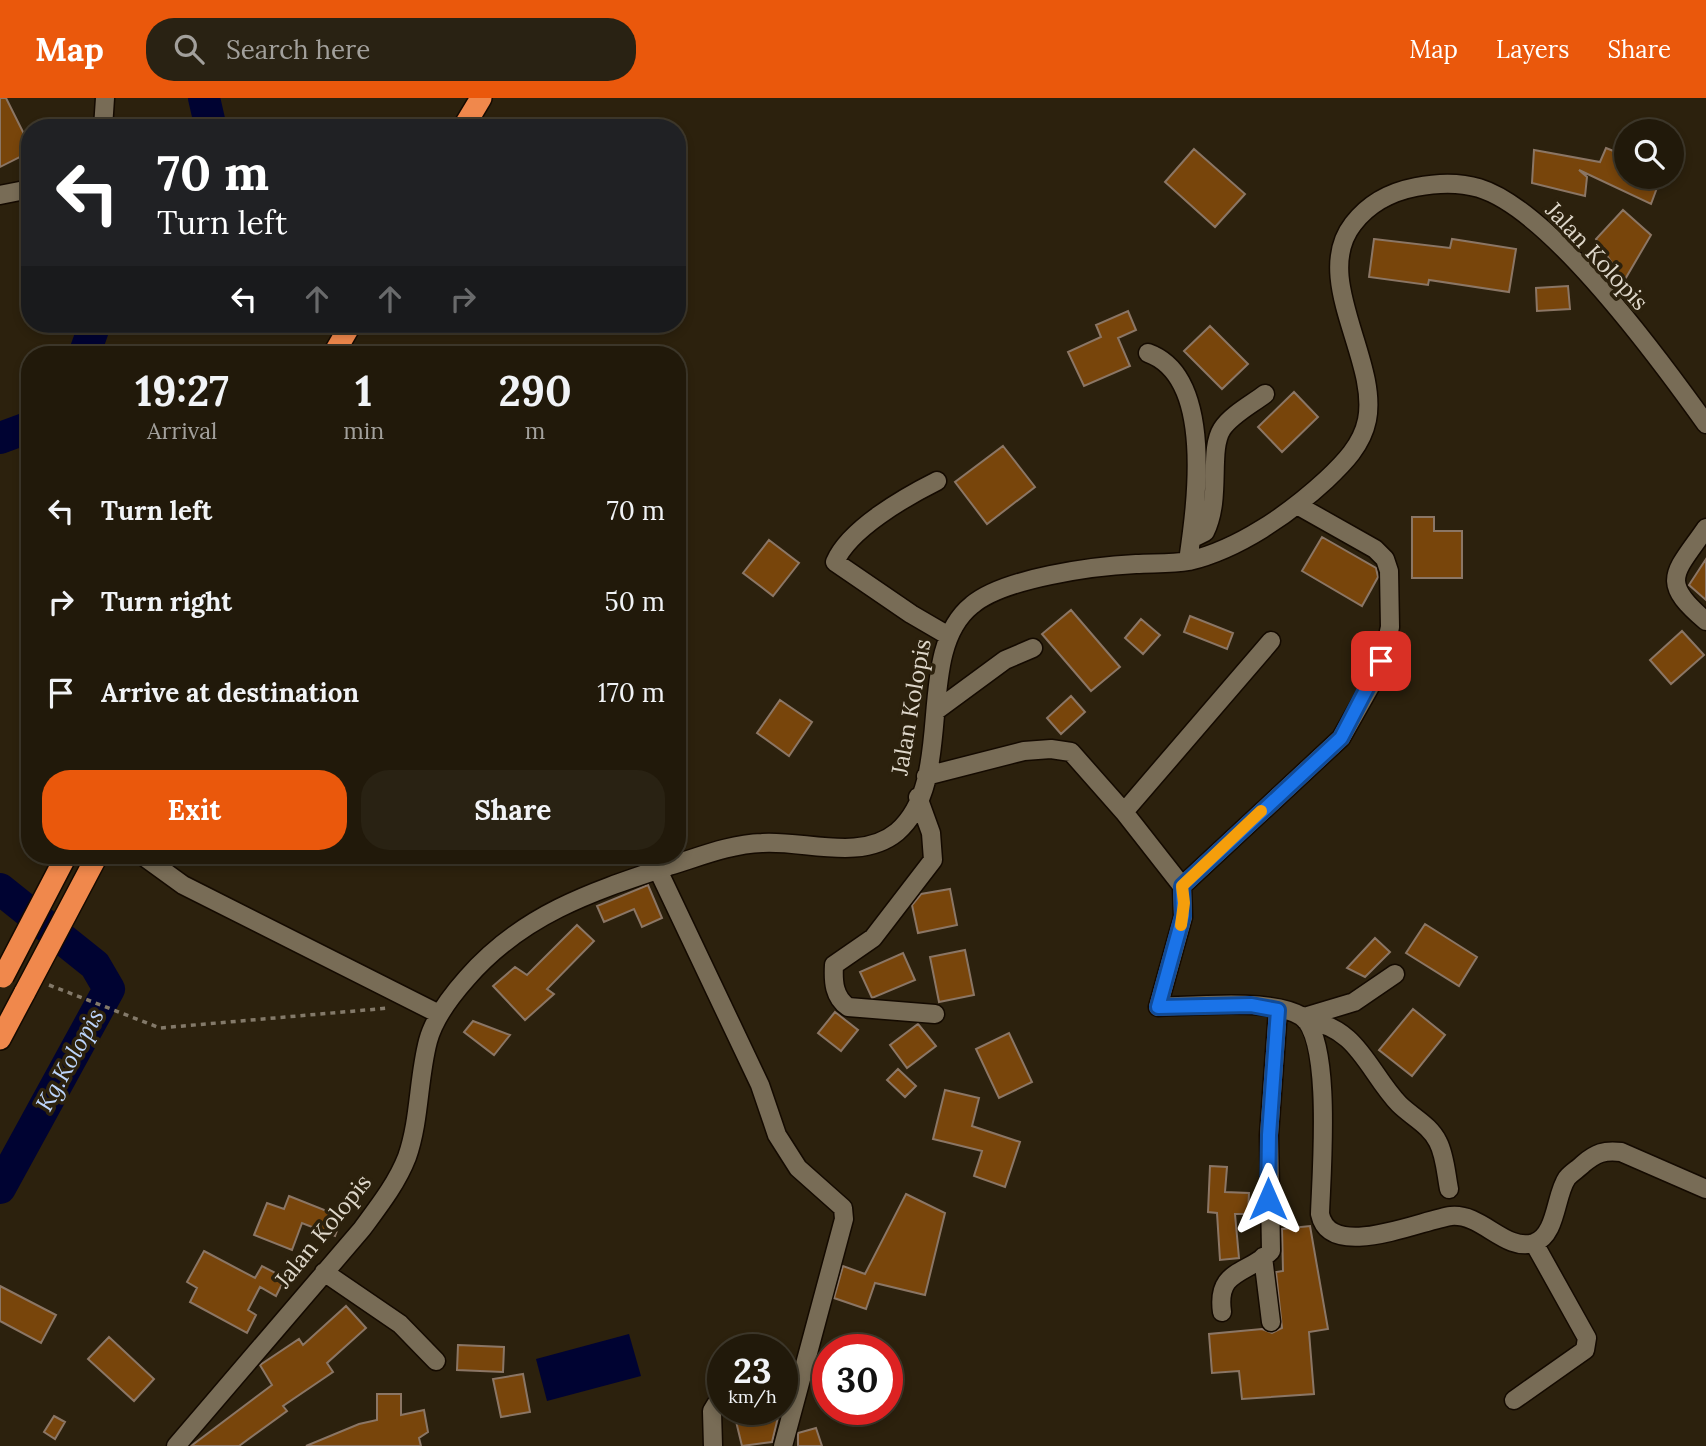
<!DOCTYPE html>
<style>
:root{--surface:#21190a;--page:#292213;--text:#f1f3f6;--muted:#a2a09c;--line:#3e382b;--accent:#ea580c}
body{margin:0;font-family:Lora,serif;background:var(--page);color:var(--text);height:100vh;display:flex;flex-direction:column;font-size:26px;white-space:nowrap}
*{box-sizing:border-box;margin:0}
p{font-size:23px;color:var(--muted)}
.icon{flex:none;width:38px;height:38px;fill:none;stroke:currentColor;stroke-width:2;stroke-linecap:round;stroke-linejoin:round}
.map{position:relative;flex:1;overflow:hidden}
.drawer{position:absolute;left:21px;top:248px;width:665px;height:518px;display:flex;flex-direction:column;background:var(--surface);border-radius:28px;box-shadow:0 4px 10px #0003,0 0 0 2px var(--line)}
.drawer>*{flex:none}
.guide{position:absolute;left:21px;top:21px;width:665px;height:214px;border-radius:28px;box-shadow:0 4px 10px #0003,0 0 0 2px var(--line);background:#202124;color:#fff;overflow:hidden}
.buttons{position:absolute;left:1614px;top:21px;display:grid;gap:14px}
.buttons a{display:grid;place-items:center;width:70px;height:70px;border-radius:50%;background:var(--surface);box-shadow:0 4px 10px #0003,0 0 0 2px var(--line);font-size:35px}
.speed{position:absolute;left:707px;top:1236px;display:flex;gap:14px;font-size:35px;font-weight:700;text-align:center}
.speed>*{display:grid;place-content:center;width:91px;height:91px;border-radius:50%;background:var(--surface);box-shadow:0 4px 10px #0003,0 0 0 2px var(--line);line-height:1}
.speed small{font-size:18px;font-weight:400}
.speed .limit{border:10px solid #d22;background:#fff;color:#111}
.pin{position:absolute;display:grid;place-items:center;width:60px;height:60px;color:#fff;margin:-30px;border-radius:14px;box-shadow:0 4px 10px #0006}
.me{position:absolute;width:77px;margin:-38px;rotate:0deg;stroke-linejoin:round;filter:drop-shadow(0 0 5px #0008)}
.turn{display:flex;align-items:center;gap:24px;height:147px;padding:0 21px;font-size:32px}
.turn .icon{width:91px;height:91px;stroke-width:2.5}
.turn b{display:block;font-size:49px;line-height:60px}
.lanes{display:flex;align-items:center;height:66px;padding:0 21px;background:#0003;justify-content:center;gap:35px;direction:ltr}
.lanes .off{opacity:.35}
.eta{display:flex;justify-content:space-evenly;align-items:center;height:119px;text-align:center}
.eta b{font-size:42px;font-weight:700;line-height:49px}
.button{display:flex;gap:14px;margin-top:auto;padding:14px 21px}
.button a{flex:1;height:80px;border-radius:28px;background:var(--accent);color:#fff;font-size:28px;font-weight:700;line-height:80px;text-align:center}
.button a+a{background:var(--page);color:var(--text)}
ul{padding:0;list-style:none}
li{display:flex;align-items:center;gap:21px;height:91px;padding:0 21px}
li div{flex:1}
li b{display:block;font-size:26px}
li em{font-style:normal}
header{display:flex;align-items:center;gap:42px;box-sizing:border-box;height:98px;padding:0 35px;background:var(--accent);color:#fff}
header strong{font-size:33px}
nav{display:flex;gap:38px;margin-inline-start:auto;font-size:24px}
.search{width:490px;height:63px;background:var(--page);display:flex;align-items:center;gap:18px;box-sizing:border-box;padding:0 24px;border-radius:28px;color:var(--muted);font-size:26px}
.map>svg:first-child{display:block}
</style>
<header>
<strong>Map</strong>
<div class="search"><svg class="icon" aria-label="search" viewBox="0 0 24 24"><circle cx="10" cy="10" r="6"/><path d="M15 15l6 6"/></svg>Search here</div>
<nav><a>Map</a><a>Layers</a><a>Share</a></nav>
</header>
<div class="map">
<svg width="1706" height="1348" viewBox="0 0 1706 1348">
<rect width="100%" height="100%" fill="#2c210d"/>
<!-- water -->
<path fill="#000332" d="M629,1236L641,1278L547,1303L536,1261Z"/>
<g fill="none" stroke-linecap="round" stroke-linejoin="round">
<!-- river -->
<path stroke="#000332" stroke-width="32" d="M204,0L210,26L207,30
M84,257L95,226
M0,340L30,329
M0,791L95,867L109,891L0,1090"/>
</g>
<!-- building -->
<path fill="#78450b" stroke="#8b7665" stroke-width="2" d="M0,0H6L30,48V54L0,69Z
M1606,50L1626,58V79H1661L1651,106L1579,72L1587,79L1585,98L1532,85L1534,52L1600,64Z
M1194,51L1245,96L1215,129L1165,84Z
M1623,112L1651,137L1624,183L1596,141Z
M1374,141L1450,150L1452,141L1516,151L1509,194L1429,182L1428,187L1369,179Z
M1568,188L1570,211L1537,213L1536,190Z
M1128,213L1136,232L1118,240L1130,268L1084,288L1068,254L1101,239L1096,227Z
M1210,228L1248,266L1222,291L1184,253Z
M1294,294L1318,319L1282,354L1258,329Z
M1003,348L1035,389L987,426L955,384Z
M1412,419H1434V433H1462V480H1412Z
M1322,439L1376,470L1378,479L1362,508L1302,473Z
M769,442L799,465L773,498L743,475Z
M1706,461V502L1689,487Z
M1071,512L1120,569L1091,593L1042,536Z
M1190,518L1233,535L1227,551L1184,534Z
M1141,521L1160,537L1143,556L1125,540Z
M1682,533L1704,557L1671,586L1650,562Z
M1071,598L1085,614L1061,636L1047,620Z
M780,602L812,624L789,658L757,635Z
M648,787L662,820L642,829L634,811L604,824L597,808Z
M950,791L957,827L918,835L912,807L921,796Z
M1425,826L1477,859L1459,888L1406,855Z
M577,827L594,843L547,891L554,896L525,922L493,888L515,869L527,877Z
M1375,840L1390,854L1365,879L1347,870Z
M965,852L974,897L939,904L930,859Z
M903,855L915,882L872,900L860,874Z
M1413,911L1445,937L1412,978L1379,952Z
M835,914L858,932L841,953L818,935Z
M473,923L510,937L494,957L464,934Z
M918,926L936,948L907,970L890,947Z
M1009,935L1032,984L999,1000L976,951Z
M898,971L916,988L905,999L887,982Z
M945,992L979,1000L972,1028L1020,1044L1005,1089L974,1078L982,1053L933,1041Z
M1210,1068L1227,1069L1225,1094L1249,1095L1248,1116H1235L1239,1160L1220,1162L1217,1115L1208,1114Z
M906,1096L945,1115L925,1197L875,1185L866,1211L834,1200L843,1168L865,1176Z
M289,1098L342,1119L335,1138L302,1125L292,1152L254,1137L267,1105L284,1111Z
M1310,1128L1328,1231L1309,1234L1314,1296L1242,1301L1239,1273L1212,1275L1209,1236L1262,1231L1272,1235L1282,1230L1276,1174L1283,1173L1282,1131Z
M204,1153L255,1180L262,1168L285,1180L276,1198L260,1189L248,1212L256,1217L247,1235L190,1204L197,1190L187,1184Z
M0,1188L56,1217L41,1245L0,1223Z
M346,1208L366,1230L327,1265L333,1274L283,1308L287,1313L239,1348H191L272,1287L260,1267L299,1241L303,1247Z
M109,1239L154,1281L134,1303L88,1261Z
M458,1247L504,1249L503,1274L457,1272Z
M523,1276L530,1314L501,1319L493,1281Z
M377,1296H401V1317L424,1312L428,1334L419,1340L421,1348H306L359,1326L377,1322Z
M733,1311H780L772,1344L742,1348Z
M54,1318L65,1324L55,1341L44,1334Z
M816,1330L822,1348H798V1335Z"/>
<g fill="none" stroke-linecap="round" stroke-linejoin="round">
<defs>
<path id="minor" d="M103,30L105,0
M0,97L30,91
M1148,255C1215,279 1196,408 1188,463
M937,383C905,399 849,431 835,464L911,516L947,537
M1706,430C1675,475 1658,483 1706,523
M1191,441L1205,434C1222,400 1208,353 1222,331C1231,317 1252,306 1265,296
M937,612L1005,562L1033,550
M926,678L1024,653L1051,651L1071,654L1124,714L1182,788L1183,819L1158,909C1192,908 1272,900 1301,918C1333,938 1321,1079 1320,1116C1330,1164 1421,1122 1451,1118C1482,1115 1505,1154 1534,1145C1557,1137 1555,1097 1567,1080C1571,1075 1578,1071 1583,1066C1596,1055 1604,1052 1621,1054L1706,1091
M918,699L931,735L933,762L873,840L834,867C833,884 834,899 848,909L935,916
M1124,714L1271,543
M143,758L183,787L439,916
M658,772L760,987L777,1037L798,1070L843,1110L844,1121L783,1348
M1182,788L1341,640L1376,578L1386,547L1390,529L1389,473L1385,461L1375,451L1297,407
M1304,919L1354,904L1395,876
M1306,923C1357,927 1369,975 1399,1006C1412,1019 1430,1027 1438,1044C1445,1057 1446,1076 1449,1091
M1263,1159L1271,1224
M324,1174L400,1226L436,1263
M1222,1214C1216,1171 1247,1177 1271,1153L1269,1037L1278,912
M1514,1302L1585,1252L1587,1240L1534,1145
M176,1348L362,1131C379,1108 397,1085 407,1059C420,1022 418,981 428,943C434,920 451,898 467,880C523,816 591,794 669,768C699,759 730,746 762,745C804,742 861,764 897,734C958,681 912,555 972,507C1004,480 1094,468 1136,466C1153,465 1172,466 1189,463C1239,451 1289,416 1326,382C1344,365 1362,347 1367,322C1379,262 1311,180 1353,126C1369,105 1390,94 1416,89C1436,85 1459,84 1479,90C1551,112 1661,263 1706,326
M713,1348L712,1313L723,1295"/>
<path id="highway" d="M463,30L481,0
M333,257L351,226
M0,941L25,894"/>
</defs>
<!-- minor casing -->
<use href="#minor" stroke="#140a00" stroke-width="21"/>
<!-- highway casing -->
<use href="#highway" stroke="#140a00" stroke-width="24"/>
<!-- path -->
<path stroke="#837969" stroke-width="3.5" stroke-dasharray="5 5" stroke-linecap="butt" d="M49,887L160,930L389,910"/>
<!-- minor -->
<use href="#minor" stroke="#786c56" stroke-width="18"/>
<!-- highway -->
<use href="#highway" stroke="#f0884c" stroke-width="21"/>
<defs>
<path id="highway-bridge" d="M3,879L66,758
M25,894L97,758"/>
</defs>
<!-- highway-bridge casing -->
<use href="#highway-bridge" stroke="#140a00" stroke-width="24" stroke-linecap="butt"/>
<!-- highway-bridge -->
<use href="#highway-bridge" stroke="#f0884c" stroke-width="21"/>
</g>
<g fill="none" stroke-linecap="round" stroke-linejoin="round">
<defs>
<path id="route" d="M1268,1101L1269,1037L1278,912L1251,907L1158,909L1183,818L1182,788L1341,640L1381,563"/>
</defs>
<!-- route casing -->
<use href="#route" stroke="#114b97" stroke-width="18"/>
<!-- route -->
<use href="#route" stroke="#1a73e8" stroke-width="12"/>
<!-- slow -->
<path stroke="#f59e0b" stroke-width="12" d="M1181,827L1184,805L1182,788L1261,713"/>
</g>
<g text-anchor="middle" stroke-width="7" stroke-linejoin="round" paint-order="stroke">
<!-- street labels -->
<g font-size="23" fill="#ded7ca" stroke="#2c210d">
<text transform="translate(1597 158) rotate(47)" y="8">Jalan Kolopis</text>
<text transform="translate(911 609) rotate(-80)" y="8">Jalan Kolopis</text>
<text transform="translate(323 1133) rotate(-51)" y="8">Jalan Kolopis</text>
</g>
<!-- water labels -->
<g font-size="24" font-style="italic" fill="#bdd5fc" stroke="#2c210d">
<text transform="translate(70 962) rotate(-61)" y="8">Kg.Kolopis</text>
</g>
</g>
</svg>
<div class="buttons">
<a><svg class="icon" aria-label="search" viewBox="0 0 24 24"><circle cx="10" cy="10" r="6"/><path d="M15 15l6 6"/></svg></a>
</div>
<div class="speed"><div>23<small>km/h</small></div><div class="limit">30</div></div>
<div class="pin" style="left:1381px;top:563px;background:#d93025"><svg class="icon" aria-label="arrive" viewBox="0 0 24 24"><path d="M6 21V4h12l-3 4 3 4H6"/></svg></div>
<svg class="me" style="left:1268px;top:1101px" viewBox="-20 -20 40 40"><path d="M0-17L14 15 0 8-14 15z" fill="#1a73e8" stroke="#fff" stroke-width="4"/></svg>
<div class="guide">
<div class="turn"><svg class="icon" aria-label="left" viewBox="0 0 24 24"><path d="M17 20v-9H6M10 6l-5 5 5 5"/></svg><div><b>70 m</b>Turn left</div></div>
<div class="lanes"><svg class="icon" aria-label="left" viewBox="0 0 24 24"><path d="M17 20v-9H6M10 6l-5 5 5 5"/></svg><svg class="icon off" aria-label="ahead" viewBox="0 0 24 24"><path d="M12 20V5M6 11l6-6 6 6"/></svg><svg class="icon off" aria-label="ahead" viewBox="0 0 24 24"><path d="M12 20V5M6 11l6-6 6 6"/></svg><svg class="icon off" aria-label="right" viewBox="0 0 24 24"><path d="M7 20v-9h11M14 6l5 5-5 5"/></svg></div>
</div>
<section class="drawer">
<div class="eta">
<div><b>19:27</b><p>Arrival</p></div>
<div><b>1</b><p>min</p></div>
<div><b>290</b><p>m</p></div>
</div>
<ul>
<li><svg class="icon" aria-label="left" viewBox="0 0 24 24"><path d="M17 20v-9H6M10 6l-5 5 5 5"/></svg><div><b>Turn left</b></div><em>70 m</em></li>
<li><svg class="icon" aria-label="right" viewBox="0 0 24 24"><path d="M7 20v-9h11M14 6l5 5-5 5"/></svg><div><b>Turn right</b></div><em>50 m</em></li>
<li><svg class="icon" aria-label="arrive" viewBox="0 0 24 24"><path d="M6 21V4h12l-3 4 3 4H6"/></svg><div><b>Arrive at destination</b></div><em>170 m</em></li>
</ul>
<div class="button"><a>Exit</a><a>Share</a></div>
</section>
</div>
